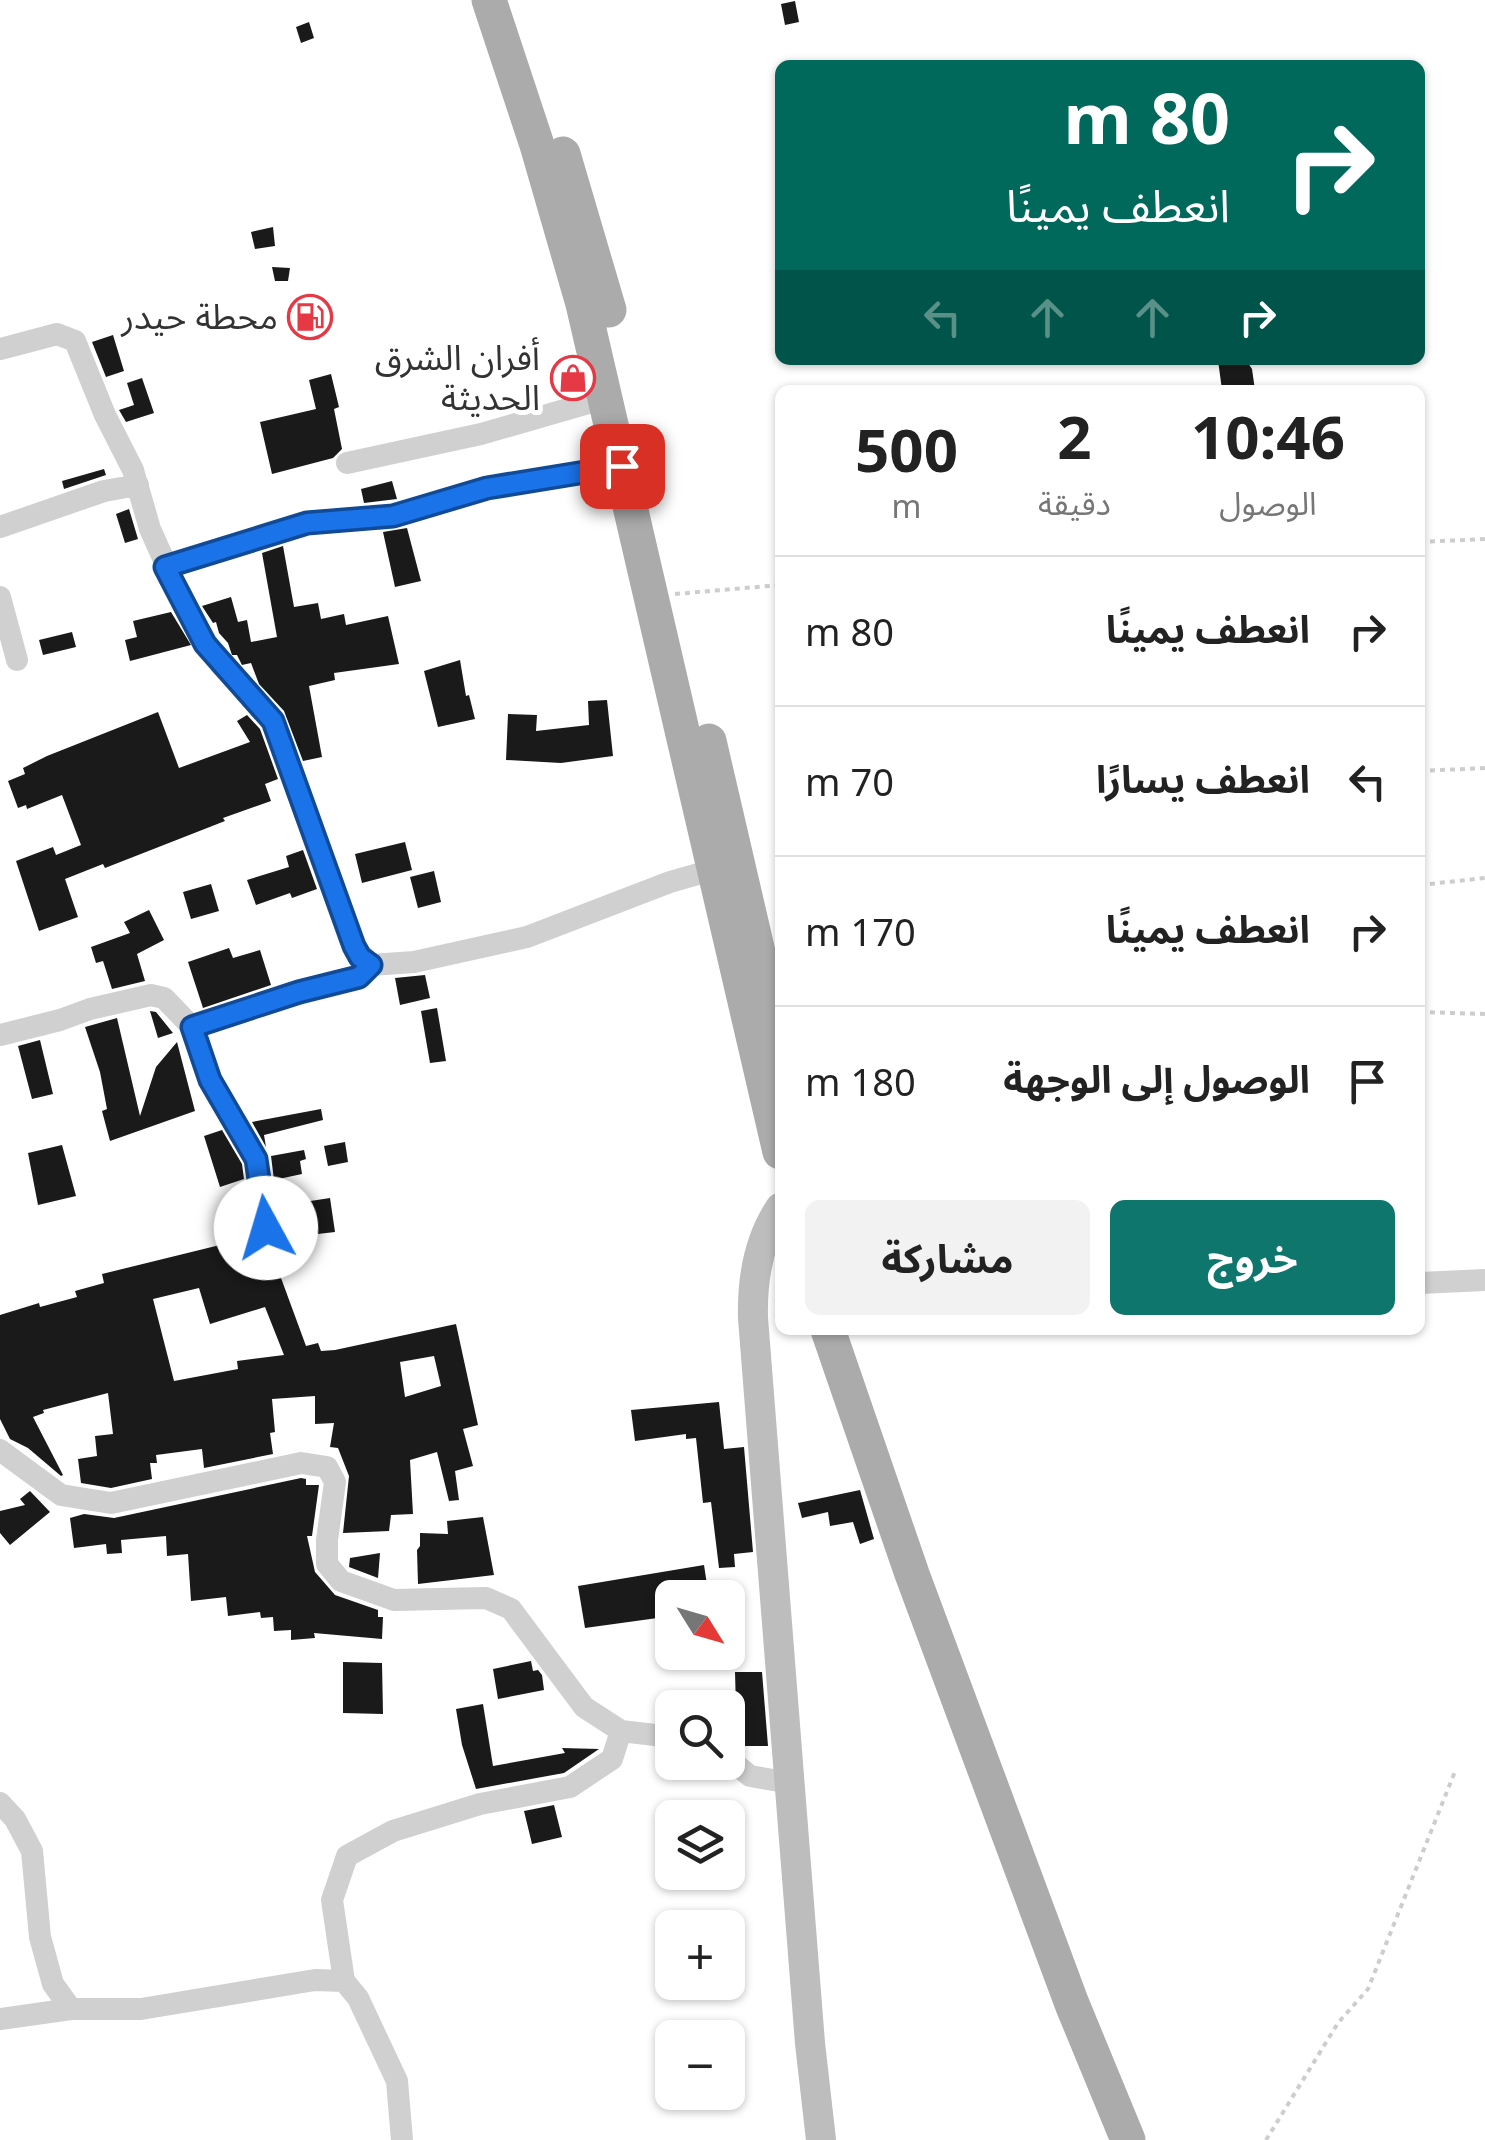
<!DOCTYPE html>
<html lang="ar">
<meta charset="utf-8">
<style>
:root{--surface:#fff;--page:#f2f2f2;--text:#222;--muted:#767676;--line:#e0e0e0;--accent:#0f766e}
body{margin:0;font-family:"Noto Sans","Noto Sans Arabic",sans-serif;background:var(--page);color:var(--text);direction:rtl;height:100vh;display:flex;flex-direction:column;font-size:38px;white-space:nowrap}
*{box-sizing:border-box;margin:0}
p{font-size:32px;color:var(--muted)}
.icon{flex:none;width:55px;height:55px;fill:none;stroke:currentColor;stroke-width:2;stroke-linecap:round;stroke-linejoin:round}
.map{position:relative;flex:1;overflow:hidden;direction:ltr}
.details{position:absolute;left:775px;top:385px;width:650px;height:950px;display:flex;flex-direction:column;background:var(--surface);border-radius:15px;box-shadow:0 2px 8px #0004;direction:rtl}
.details>*{flex:none}
.banner{position:absolute;left:775px;top:60px;width:650px;height:305px;border-radius:15px;box-shadow:0 2px 8px #0004;direction:rtl;background:#00695c;color:#fff;overflow:hidden}
.needle{width:65px;rotate:127deg}
.buttons{position:absolute;left:655px;top:1580px;display:grid;gap:20px}
.buttons a{display:grid;place-items:center;width:90px;height:90px;border-radius:15px;background:var(--surface);box-shadow:0 2px 8px #0004;font-size:50px}
.pin{position:absolute;display:grid;place-items:center;width:85px;height:85px;color:#fff;margin:-42px;border-radius:20px;box-shadow:0 5px 15px #0006}
.me{position:absolute;width:110px;margin:-55px;rotate:354deg;stroke-linejoin:round;filter:drop-shadow(0 0 8px #0008)}
.turn{display:flex;align-items:center;gap:35px;height:210px;padding:0 30px;font-size:45px}
.turn .icon{width:130px;height:130px;stroke-width:2.5}
.turn b{display:block;font-size:70px;line-height:85px}
.lanes{display:flex;align-items:center;height:95px;padding:0 30px;background:#0003;justify-content:center;gap:50px;direction:ltr}
.lanes .off{opacity:.35}
.eta{display:flex;justify-content:space-evenly;align-items:center;height:170px;text-align:center}
.eta b{font-size:60px;font-weight:700;line-height:70px}
.cta{display:flex;gap:20px;margin-top:auto;padding:20px 30px}
.cta a{flex:1;height:115px;border-radius:15px;background:var(--accent);color:#fff;font-size:40px;font-weight:700;line-height:115px;text-align:center}
.cta a+a{background:var(--page);color:var(--text)}
ul{padding:0;list-style:none}
li{display:flex;align-items:center;gap:30px;height:150px;padding:0 30px;border-top:2px solid var(--line)}
li div{flex:1}
li b{display:block;font-size:38px}
li em{font-style:normal}
.map>svg:first-child{display:block}
</style>
<div class="map">
<svg width="1485" height="2140" viewBox="0 0 1485 2140">
<rect width="100%" height="100%" fill="#fff"/>
<!-- building -->
<path fill="#1a1a1a" fill-rule="evenodd" d="M795,1L799,22L785,25L781,4Z
M309,22L314,38L301,43L296,27Z
M273,227L275,246L255,249L251,232Z
M272,267L290,268L288,281H275Z
M113,335L124,371L106,377L92,342Z
M1218,360H1246L1252,369L1255,390H1222Z
M331,374L339,407L334,409L342,449L333,458L272,474L260,422L316,409L309,380Z
M142,378L154,413L126,422L119,410L134,405L127,383Z
M104,469L106,475L64,489L62,481Z
M392,481L397,499L364,503L361,489Z
M129,509L138,539L125,543L116,514Z
M407,528L421,581L395,587L383,532Z
M283,546L294,607L318,603L321,619L344,614L346,625L388,616L399,664L334,673L335,680L309,686L322,757L303,761L284,711L259,684L251,663L242,665L237,655H232L228,643L219,633L216,622L213,623L202,606L231,597L238,622L247,620L251,642L277,637L262,553Z
M171,612L191,645L130,661L125,640L137,637L133,621Z
M72,632L76,647L43,655L39,640Z
M460,660L466,696L469,695L475,719L438,727L424,671Z
M607,700L613,756L561,763L506,760L508,714L537,715L536,731L589,725L588,701Z
M158,712L179,768L250,742L237,721L247,715L260,729L278,779L265,784L271,801L223,818L225,821L128,859L105,868L103,864L65,879L78,917L39,931L16,861L53,847L56,855L81,845L62,795L27,809L26,805L18,808L8,781L25,774L23,768L47,756Z
M405,842L412,870L362,883L355,854Z
M303,850L317,889L292,898L290,893L256,905L247,880L289,867L286,856Z
M434,871L441,902L418,908L410,877Z
M211,884L219,911L191,919L183,892Z
M149,910L164,940L137,954L145,981L112,989L103,961L96,963L91,947L130,933L124,922Z
M229,948L233,958L260,950L271,985L203,1008L188,962Z
M425,975L430,998L400,1005L395,978Z
M437,1008L446,1061L430,1063L421,1011Z
M150,1011L156,1012L173,1033L158,1038Z
M117,1018L140,1116L156,1067L177,1042L195,1111L110,1141L102,1111L107,1109L100,1072L85,1027Z
M40,1040L53,1094L32,1099L18,1046Z
M321,1109L323,1120L264,1135L266,1147L252,1122Z
M222,1130L242,1164L244,1179L220,1187L204,1136Z
M345,1142L348,1162L328,1166L324,1146Z
M62,1145L76,1196L38,1205L28,1153Z
M304,1150L306,1159L300,1161L302,1174L274,1180L271,1156Z
M330,1198L335,1232L283,1238L278,1206Z
M228,1243L233,1261L270,1248L306,1346L318,1343L321,1351L335,1350L456,1324L478,1425L463,1429L473,1466L455,1471L459,1500L449,1501L437,1452L410,1460L413,1514L391,1515L389,1531L343,1533L349,1476L338,1448L330,1447L334,1423L315,1424V1396L272,1399L275,1432L270,1433L273,1454L204,1468L202,1449L156,1455L157,1463H150L152,1479L111,1488L81,1483L78,1459L97,1456L95,1436L113,1434L108,1393L43,1410L44,1413L33,1417L63,1475L61,1476L28,1448L10,1439L0,1419V1315L39,1303L40,1307L77,1297L75,1291L104,1283L102,1274ZM199,1288L210,1324L265,1307L284,1355L237,1361L238,1369L174,1381L153,1299ZM434,1356L441,1386L405,1397L400,1362Z
M719,1402L724,1449L744,1447L753,1552L734,1554L735,1567L719,1568L711,1502L703,1503L696,1438L686,1439V1434L635,1441L631,1410Z
M301,1478L306,1479V1485H319L312,1536H307L315,1572L335,1595L378,1610V1617H383L382,1639L314,1633L315,1638L291,1640V1630L274,1631L273,1617L261,1618L260,1612L228,1616L226,1597L191,1601L188,1554L167,1556L166,1536L121,1540L122,1553L107,1554L106,1544L74,1548L70,1518L84,1514L114,1518Z
M860,1490L874,1539L860,1544L853,1522L830,1526L828,1512L802,1518L798,1503Z
M30,1491L50,1512L10,1545L0,1533V1511L25,1505L20,1499Z
M483,1517L494,1575L418,1584L417,1550L420,1546V1533L448,1534L447,1521Z
M380,1553L378,1578L349,1567L350,1558Z
M704,1565L709,1598H672V1616L585,1628L578,1586Z
M531,1661L533,1671L538,1670L542,1675L544,1690L498,1699L493,1669Z
M343,1662L382,1663L383,1714L343,1713Z
M735,1672H762L768,1746H737Z
M483,1704L493,1766L565,1753L562,1748L599,1749L564,1773L476,1789L462,1745L456,1709Z
M554,1805L562,1837L532,1844L524,1811Z"/>
<g fill="none" stroke-linecap="round" stroke-linejoin="round">
<!-- path -->
<path stroke="#cdcdcd" stroke-width="4" stroke-dasharray="5 5" stroke-linecap="butt" d="M1420,542L1485,539
M675,594L780,585
M1420,771L1485,768
M1420,885L1485,878
M1420,1012L1485,1014
M1266,2140L1338,2023L1368,1989L1456,1769"/>
<!-- street -->
<path stroke="#d0d0d0" stroke-width="22" d="M0,349L57,334L75,341L105,415L133,470L150,529L185,607L220,664L273,721L354,946L371,965L414,962L527,937L670,882L712,870
M347,463L481,434L606,398
M0,527L104,491L138,485
M165,567L307,523L393,516L487,488L622,466
M0,597L17,660
M192,1027L299,992L359,977L371,965
M0,1035L60,1020L90,1009L151,995L164,998L192,1027L210,1080L256,1159L265,1228
M1420,1283L1485,1280
M0,1450L61,1495L111,1503L301,1463L327,1467L335,1482L327,1540V1564L341,1581L394,1600L486,1598L511,1609L584,1707L621,1731
M728,1758L750,1776L791,1783
M0,1803L15,1819L32,1851L40,1937L53,1984L71,2009
M344,1981L332,1900L347,1856L393,1831L480,1804L570,1787L612,1759L621,1731L672,1737
M0,2019L71,2009H141L315,1980L344,1981L358,1998L397,2081L402,2140"/>
<!-- secondary -->
<path stroke="#bdbdbd" stroke-width="30" d="M780,1208C758,1241 752,1279 753,1318L810,2043L821,2140"/>
<!-- primary -->
<path stroke="#ababab" stroke-width="35" d="M489,0L537,145L583,304L780,1152
M563,154L609,310
M709,741L780,1047
M828,1330L912,1574L1072,2004L1128,2140"/>
</g>
<g fill="none" stroke-linecap="round" stroke-linejoin="round">
<defs>
<path id="route" d="M266,1228L256,1159L210,1080L192,1027L299,992L359,977L371,965L360,957L354,946L273,721L205,644L165,567L307,523L393,516L487,488L622,466"/>
</defs>
<!-- route casing -->
<use href="#route" stroke="#114b97" stroke-width="25"/>
<!-- route -->
<use href="#route" stroke="#1a73e8" stroke-width="18"/>
</g>
<!-- icons -->
<defs>
<symbol id="fuel-ring" viewBox="-11 -11 22 22"><circle r="9.5" fill="#fff" stroke="#e63946" stroke-width="1.5"/><path d="M-5.5-6h7V0h2V4h1.3V-2.5L3-4.5l.8-.8L6-3V5H2.5V1h-1V6h-7ZM-4.2-4.7v3.2H.2V-4.7Z" fill="#e63946"/></symbol>
<symbol id="shop-ring" viewBox="-11 -11 22 22"><circle r="9.5" fill="#fff" stroke="#e63946" stroke-width="1.5"/><path d="M-5-2.5h2.3a2.7 3.5 0 0 1 5.4 0H5L5.5 6h-11ZM-1.5-2.5h3a1.5 2.3 0 0 0-3 0Z" fill="#e63946"/></symbol>
</defs>
<g fill-rule="evenodd">
<use href="#fuel-ring" x="285" y="292" width="50" height="50"/>
<use href="#shop-ring" x="548" y="353" width="50" height="50"/>
</g>
<g text-anchor="middle" stroke-width="10" stroke-linejoin="round" paint-order="stroke">
<!-- poi labels -->
<g font-size="35" fill="#333" stroke="#fff" text-anchor="end">
<text x="278" y="329">محطة حيدر</text>
<text x="540" y="370">أفران الشرق<tspan x="540" dy="40">الحديثة</tspan></text>
</g>
</g>
</svg>
<div class="buttons">
<a><svg class="needle" viewBox="-14 -14 28 28"><path d="M0-13l5 13h-10z" fill="#e53935"/><path d="M0 13l5-13h-10z" fill="#767676"/></svg></a>
<a><svg class="icon" aria-label="search" viewBox="0 0 24 24"><circle cx="10" cy="10" r="6"/><path d="M15 15l6 6"/></svg></a>
<a><svg class="icon" aria-label="layers" viewBox="0 0 24 24"><path d="M12 4l9 5-9 5-9-5zM3 14l9 5 9-5"/></svg></a>
<a>+</a>
<a>−</a>
</div>
<div class="pin" style="left:622px;top:466px;background:#d93025"><svg class="icon" aria-label="arrive" viewBox="0 0 24 24"><path d="M6 21V4h12l-3 4 3 4H6"/></svg></div>
<svg class="me" style="left:266px;top:1228px" viewBox="-20 -20 40 40"><circle r="19" fill="#fff"/><path d="M0-13L10 11 0 6-10 11z" fill="#1a73e8"/></svg>
<div class="banner">
<div class="turn"><svg class="icon" aria-label="right" viewBox="0 0 24 24"><path d="M7 20v-9h11M14 6l5 5-5 5"/></svg><div><b>80 m</b>انعطف يمينًا</div></div>
<div class="lanes"><svg class="icon off" aria-label="left" viewBox="0 0 24 24"><path d="M17 20v-9H6M10 6l-5 5 5 5"/></svg><svg class="icon off" aria-label="ahead" viewBox="0 0 24 24"><path d="M12 20V5M6 11l6-6 6 6"/></svg><svg class="icon off" aria-label="ahead" viewBox="0 0 24 24"><path d="M12 20V5M6 11l6-6 6 6"/></svg><svg class="icon" aria-label="right" viewBox="0 0 24 24"><path d="M7 20v-9h11M14 6l5 5-5 5"/></svg></div>
</div>
<section class="details">
<div class="eta">
<div><b>10:46</b><p>الوصول</p></div>
<div><b>2</b><p>دقيقة</p></div>
<div><b>500</b><p>m</p></div>
</div>
<ul>
<li><svg class="icon" aria-label="right" viewBox="0 0 24 24"><path d="M7 20v-9h11M14 6l5 5-5 5"/></svg><div><b>انعطف يمينًا</b></div><em>80 m</em></li>
<li><svg class="icon" aria-label="left" viewBox="0 0 24 24"><path d="M17 20v-9H6M10 6l-5 5 5 5"/></svg><div><b>انعطف يسارًا</b></div><em>70 m</em></li>
<li><svg class="icon" aria-label="right" viewBox="0 0 24 24"><path d="M7 20v-9h11M14 6l5 5-5 5"/></svg><div><b>انعطف يمينًا</b></div><em>170 m</em></li>
<li><svg class="icon" aria-label="arrive" viewBox="0 0 24 24"><path d="M6 21V4h12l-3 4 3 4H6"/></svg><div><b>الوصول إلى الوجهة</b></div><em>180 m</em></li>
</ul>
<div class="cta"><a>خروج</a><a>مشاركة</a></div>
</section>
</div>
